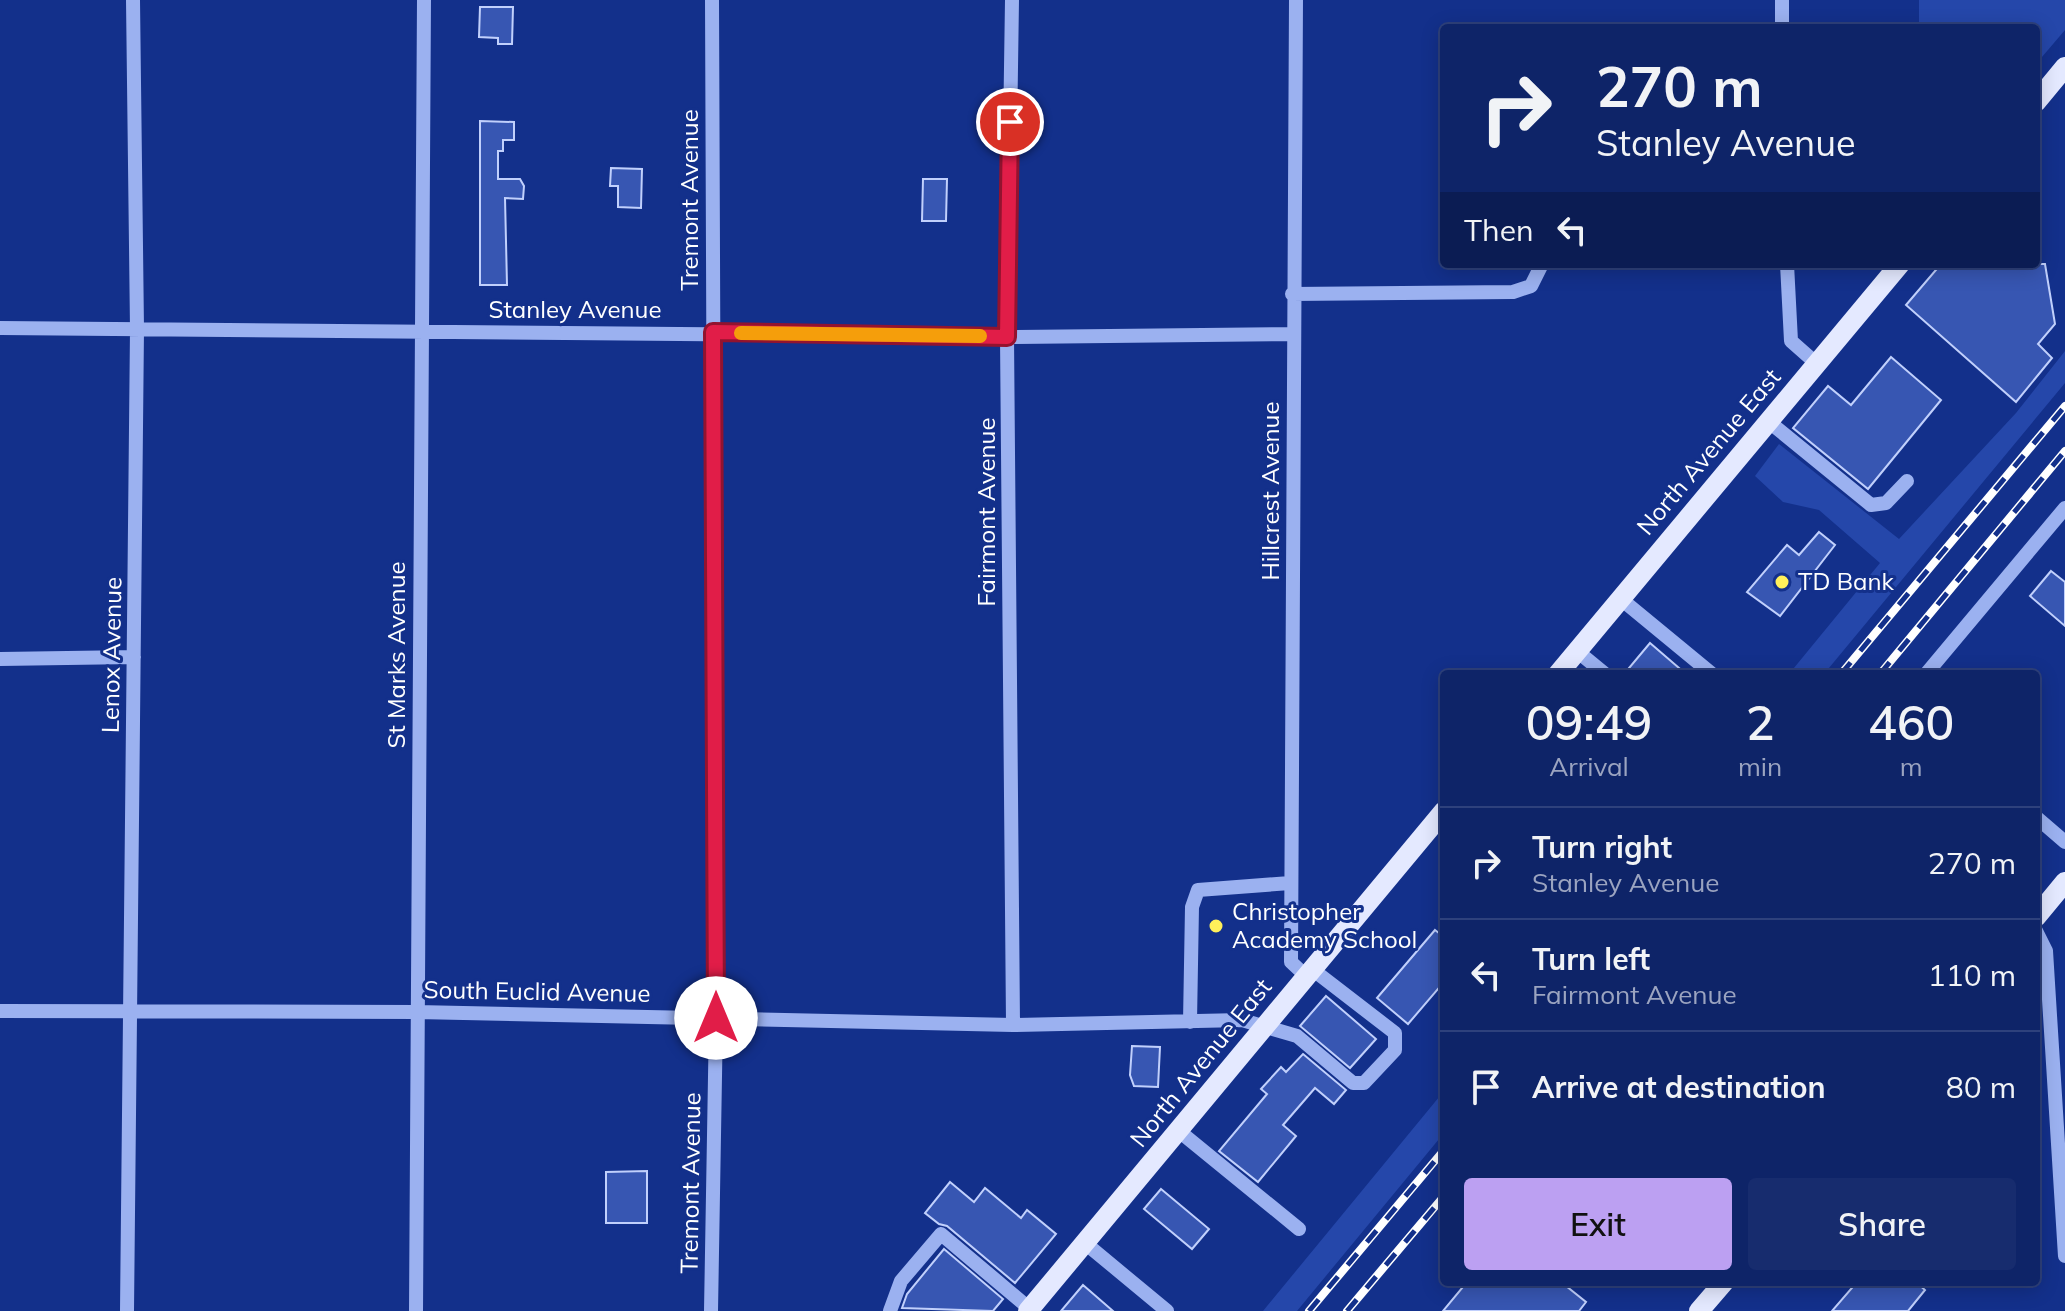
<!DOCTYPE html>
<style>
:root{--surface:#0e2468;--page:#172c6e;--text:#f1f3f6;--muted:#9ba4c0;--line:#2e417c;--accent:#bca0f2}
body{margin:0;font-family:Mulish,sans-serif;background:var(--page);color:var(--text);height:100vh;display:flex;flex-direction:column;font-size:30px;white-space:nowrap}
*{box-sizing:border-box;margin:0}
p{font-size:26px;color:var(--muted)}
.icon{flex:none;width:44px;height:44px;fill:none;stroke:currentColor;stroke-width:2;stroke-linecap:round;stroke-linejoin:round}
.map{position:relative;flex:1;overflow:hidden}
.sheet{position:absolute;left:1440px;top:670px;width:600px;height:616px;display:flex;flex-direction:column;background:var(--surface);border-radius:8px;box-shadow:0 4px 20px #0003,0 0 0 2px var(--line)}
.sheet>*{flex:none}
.banner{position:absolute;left:1440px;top:24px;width:600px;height:244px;border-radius:8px;box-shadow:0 4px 20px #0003,0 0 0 2px var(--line);background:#0e2468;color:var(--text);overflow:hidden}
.pin{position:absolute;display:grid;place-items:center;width:68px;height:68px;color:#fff;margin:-34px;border:4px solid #fff;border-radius:50%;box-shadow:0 2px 8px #0007}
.me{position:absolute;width:88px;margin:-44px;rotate:0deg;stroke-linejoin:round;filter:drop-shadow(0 0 6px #0008)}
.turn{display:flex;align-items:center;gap:28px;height:168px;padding:0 24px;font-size:36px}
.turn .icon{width:104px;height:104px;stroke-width:2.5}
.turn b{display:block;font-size:56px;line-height:68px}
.then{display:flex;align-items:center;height:76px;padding:0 24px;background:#0003;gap:16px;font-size:30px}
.eta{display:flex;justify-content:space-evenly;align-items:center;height:136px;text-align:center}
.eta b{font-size:48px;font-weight:600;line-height:56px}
.action{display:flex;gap:16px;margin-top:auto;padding:16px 24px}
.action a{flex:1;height:92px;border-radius:8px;background:var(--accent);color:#111;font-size:32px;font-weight:600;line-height:92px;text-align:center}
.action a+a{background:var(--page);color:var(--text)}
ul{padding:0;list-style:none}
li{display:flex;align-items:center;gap:24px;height:112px;padding:0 24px;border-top:2px solid var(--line)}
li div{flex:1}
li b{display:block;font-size:30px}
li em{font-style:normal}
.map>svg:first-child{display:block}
</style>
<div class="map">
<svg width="2065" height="1311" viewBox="0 0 2065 1311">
<rect width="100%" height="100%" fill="#13308b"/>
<!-- green -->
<path fill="#2547aa" d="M1919,0H2065V30L2036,64V28H1919Z
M2065,351V383L1824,674H1789L1880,563L1819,510L1783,502L1755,476L1779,444L1899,539L2016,413Z
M1444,1091V1133L1297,1311H1263Z"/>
<!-- building -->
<path fill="#3756b2" stroke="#c1d0fc" stroke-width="2" d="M480,7H513L512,44H498V38L479,37Z
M480,121L514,122V140H503V151H498V179H520L524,186L523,199L505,198L507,285H480Z
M611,168L642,169L641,208L618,207V186H610Z
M923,179H947L946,221H922Z
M1941,264H2045L2055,324L2038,344L2052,358L2016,402L1906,305Z
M1891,357L1941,400L1868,489L1793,428L1828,386L1851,405Z
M1819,532L1835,545L1780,616L1747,592L1787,545L1799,555Z
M2051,571L2065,582V626L2030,596Z
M1650,643L1686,674H1624Z
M1435,930L1444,937V982L1408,1024L1377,998Z
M1326,996L1376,1039L1350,1068L1300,1026Z
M1132,1046L1160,1047L1158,1087L1134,1086L1130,1075Z
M1303,1054L1346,1090L1334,1104L1315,1088L1283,1125L1296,1136L1258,1182L1219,1151L1267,1094L1261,1089L1281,1067L1286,1072Z
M647,1171V1223H606V1172Z
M950,1182L974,1202L985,1188L1021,1218L1027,1210L1056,1234L1015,1283L947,1226L939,1224L925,1213Z
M1161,1189L1209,1229L1192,1249L1144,1209Z
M944,1249L1003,1299L993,1311L902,1308L907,1294Z
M1467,1282H1561L1586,1302L1579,1311H1443Z
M1857,1282H1916L1925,1290L1908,1311H1832Z
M1083,1285L1113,1311H1061Z"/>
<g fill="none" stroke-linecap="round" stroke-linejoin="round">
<!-- minor -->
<path stroke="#9bb1f0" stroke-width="14" d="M1012,0L1007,337L1013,1025
M1296,0L1291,962L1306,976
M1782,0V28
M1787,264L1791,341L1817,364
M1292,294L1513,292L1531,286L1542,264
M0,328L1007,337L1294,334
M1768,421L1871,505L1886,503L1907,481
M1621,599L1712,674
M1577,651L1605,674
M0,659L134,657
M1926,674L2065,508
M2036,817L2065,842
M2036,931L2046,951L2065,1256
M0,1011L417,1012L1013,1025L1242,1020L1297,1036L1353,1083H1364L1395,1050V1033L1312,969
M1190,1022L1192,907L1198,890L1290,883
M1179,1131L1299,1229
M1085,1243L1167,1311
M127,1311L137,329L133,0
M416,1311L424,0
M711,1311L716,1018L712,0
M890,1311L901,1281L941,1234L1030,1309"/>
<!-- major -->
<path stroke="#e4e9ff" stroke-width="20" d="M2036,102L2065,67
M1558,674L1900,264
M2036,917L2065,882
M1028,1311L1444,811
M1699,1311L1724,1282"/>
<defs>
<path id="rail" d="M1841,674L2065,406
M1880,674L2065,451
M1309,1311L1444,1150
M1347,1311L1444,1196"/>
</defs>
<!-- rail casing -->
<use href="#rail" stroke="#fff" stroke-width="8"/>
<!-- rail -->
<use href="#rail" stroke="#13308b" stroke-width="5" stroke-dasharray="15" stroke-linecap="butt"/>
</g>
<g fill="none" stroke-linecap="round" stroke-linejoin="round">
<defs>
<path id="route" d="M716,1018L713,332L1007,337L1010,122"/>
</defs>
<!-- route casing -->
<use href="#route" stroke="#92132f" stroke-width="20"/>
<!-- route -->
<use href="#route" stroke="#e11d48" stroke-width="14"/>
<!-- slow -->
<path stroke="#f59e0b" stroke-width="14" d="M741,333L980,336"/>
</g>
<!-- markers -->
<g fill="#fff05a" stroke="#13308b" stroke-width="3">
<circle cx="1782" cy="582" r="8"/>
<circle cx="1216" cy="926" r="8"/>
</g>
<g text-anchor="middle" stroke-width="6" stroke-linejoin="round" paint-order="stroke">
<!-- street labels -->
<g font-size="24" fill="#fff" stroke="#13308b">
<text transform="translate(690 200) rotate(-90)" y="8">Tremont Avenue</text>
<text x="575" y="318">Stanley Avenue</text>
<text transform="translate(1709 452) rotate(-50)" y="8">North Avenue East</text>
<text transform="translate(1271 491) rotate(-90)" y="8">Hillcrest Avenue</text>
<text transform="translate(987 512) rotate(-90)" y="8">Fairmont Avenue</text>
<text transform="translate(112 655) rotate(-89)" y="8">Lenox Avenue</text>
<text transform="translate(397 655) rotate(-90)" y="8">St Marks Avenue</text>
<text transform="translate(537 992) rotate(1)" y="8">South Euclid Avenue</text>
<text transform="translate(1201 1063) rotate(-51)" y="8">North Avenue East</text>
<text transform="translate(691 1183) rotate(-89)" y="8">Tremont Avenue</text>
</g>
<!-- poi labels -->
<g font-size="24" fill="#fff" stroke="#13308b" text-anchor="start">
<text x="1798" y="590">TD Bank</text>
<text x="1232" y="920">Christopher<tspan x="1232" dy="28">Academy School</tspan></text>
</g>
</g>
</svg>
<div class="pin" style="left:1010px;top:122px;background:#d93025"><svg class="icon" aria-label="arrive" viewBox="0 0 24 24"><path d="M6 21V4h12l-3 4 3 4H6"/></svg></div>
<svg class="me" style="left:716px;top:1018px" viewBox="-20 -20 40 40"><circle r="19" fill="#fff"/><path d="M0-13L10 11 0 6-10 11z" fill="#e11d48"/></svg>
<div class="banner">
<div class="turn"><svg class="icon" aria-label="right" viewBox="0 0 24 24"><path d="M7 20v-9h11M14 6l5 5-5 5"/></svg><div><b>270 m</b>Stanley Avenue</div></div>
<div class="then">Then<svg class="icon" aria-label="left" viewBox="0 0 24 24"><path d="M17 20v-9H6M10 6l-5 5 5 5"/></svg></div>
</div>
<section class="sheet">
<div class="eta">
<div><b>09:49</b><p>Arrival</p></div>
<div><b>2</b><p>min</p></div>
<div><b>460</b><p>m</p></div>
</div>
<ul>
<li><svg class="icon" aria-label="right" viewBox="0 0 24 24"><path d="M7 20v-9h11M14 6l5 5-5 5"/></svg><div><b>Turn right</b><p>Stanley Avenue</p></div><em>270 m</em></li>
<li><svg class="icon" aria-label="left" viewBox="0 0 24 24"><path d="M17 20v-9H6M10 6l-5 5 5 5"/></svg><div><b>Turn left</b><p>Fairmont Avenue</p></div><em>110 m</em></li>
<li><svg class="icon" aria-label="arrive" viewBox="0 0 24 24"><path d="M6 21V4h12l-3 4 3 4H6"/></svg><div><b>Arrive at destination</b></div><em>80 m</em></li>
</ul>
<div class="action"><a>Exit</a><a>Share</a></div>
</section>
</div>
